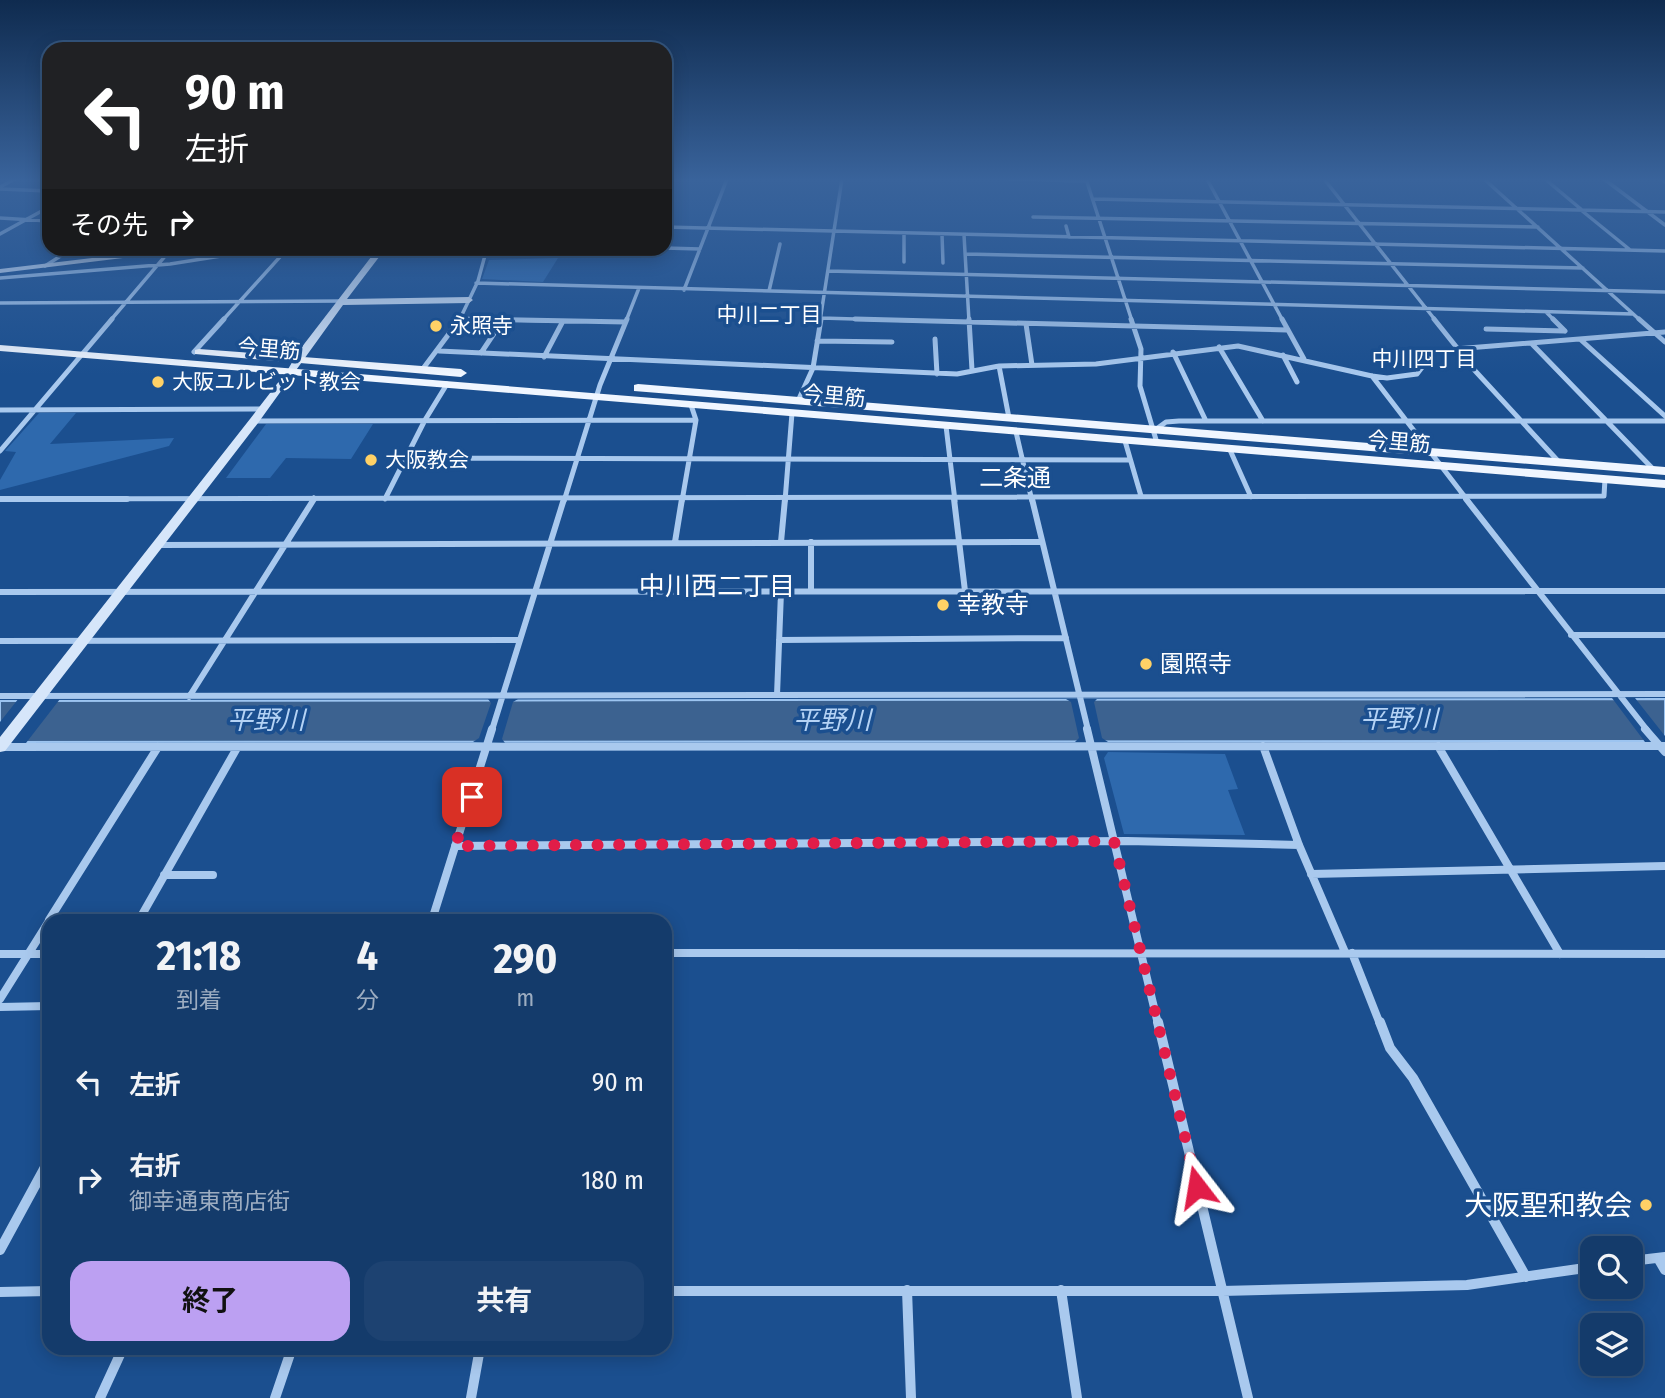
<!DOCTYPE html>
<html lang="ja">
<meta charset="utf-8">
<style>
:root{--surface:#143b6b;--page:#1d4271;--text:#f1f3f6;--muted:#9dadc1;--line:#33557e;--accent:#bca0f2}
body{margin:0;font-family:"Fira Sans Condensed","Noto Sans JP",sans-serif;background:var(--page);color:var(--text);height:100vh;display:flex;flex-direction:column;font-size:26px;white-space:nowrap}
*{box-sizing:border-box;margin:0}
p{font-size:23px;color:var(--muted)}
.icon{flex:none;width:38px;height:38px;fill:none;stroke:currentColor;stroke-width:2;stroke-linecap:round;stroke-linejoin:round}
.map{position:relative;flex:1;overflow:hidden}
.side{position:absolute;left:42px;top:914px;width:630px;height:441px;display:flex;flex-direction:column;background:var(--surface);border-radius:21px;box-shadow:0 4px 18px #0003,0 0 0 2px var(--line)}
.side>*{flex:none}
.hud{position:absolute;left:42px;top:42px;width:630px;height:214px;border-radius:21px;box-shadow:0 4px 18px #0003,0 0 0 2px var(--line);background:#202124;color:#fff;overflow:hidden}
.buttons{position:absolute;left:1580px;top:1236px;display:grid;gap:14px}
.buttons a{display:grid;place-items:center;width:63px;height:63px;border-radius:14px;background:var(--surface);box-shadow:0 4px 18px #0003,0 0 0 2px var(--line);font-size:35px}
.pin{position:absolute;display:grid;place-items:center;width:60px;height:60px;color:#fff;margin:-30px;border-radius:14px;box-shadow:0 4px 10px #0006}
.me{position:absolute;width:77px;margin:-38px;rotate:346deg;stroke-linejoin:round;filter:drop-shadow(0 0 5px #0008)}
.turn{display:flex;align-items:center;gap:24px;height:147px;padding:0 28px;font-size:32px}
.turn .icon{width:91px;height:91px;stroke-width:2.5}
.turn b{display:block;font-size:49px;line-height:60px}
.then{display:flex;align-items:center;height:66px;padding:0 28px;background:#0003;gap:14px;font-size:26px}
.eta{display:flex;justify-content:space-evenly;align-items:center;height:119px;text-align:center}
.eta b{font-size:42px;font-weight:700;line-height:49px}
.button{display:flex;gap:14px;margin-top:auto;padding:14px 28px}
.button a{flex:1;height:80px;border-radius:21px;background:var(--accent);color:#111;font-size:28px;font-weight:700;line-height:80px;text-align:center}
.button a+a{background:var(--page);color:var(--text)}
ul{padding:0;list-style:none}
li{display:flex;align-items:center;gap:21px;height:98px;padding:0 28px}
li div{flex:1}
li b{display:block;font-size:26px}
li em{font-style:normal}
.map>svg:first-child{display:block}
</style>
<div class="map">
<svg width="1665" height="1398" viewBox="0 0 1665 1398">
<rect width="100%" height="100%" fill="#1b4f8f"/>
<!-- green -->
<path fill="#2e69ad" d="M558,258L543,282L482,279L489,260Z
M39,413H76L50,444L174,438L169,446L0,490V480L16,452L5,451Z
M266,424H373L351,459L286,458L270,478H226Z
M1108,752L1225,754L1238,789L1228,790L1245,835L1124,834L1104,758Z"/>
<!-- water -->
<path fill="#3c6290" stroke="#9cc4f0" stroke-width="2" d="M1665,699V741L0,742V701Z"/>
<!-- pier -->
<path fill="#1b4f8f" d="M19,698L60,699L26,743H0V722Z
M1612,698H1635L1665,736V742H1645Z
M488,699H518L513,702L502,739L505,743L473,742L479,738L491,703Z
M1066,699H1097L1094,702L1102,738L1108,742H1075L1079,738L1071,702Z"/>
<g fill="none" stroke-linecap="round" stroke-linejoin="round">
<!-- street-far4 -->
<path stroke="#a9c9ee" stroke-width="3.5" d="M1007,179L1087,181
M1086,179L1132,321
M1207,179L1283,321
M1324,179L1436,321
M1484,179L1641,321
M1545,179L1582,210
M1604,179L1665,225
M1661,179L1665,182
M0,187L15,179
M0,189L49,191
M1093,199L1665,212
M1581,210L1629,249
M1033,217L1538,227
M0,218L49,221
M1066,226L1069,237
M665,227L1665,251
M904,233V262
M0,234L49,207
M942,234L943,263
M964,235L969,321
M665,248L700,249
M488,250L583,248
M966,254L1583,268
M45,266L73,248
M828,271L1665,292
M0,278L170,264L272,248
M476,283L1633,314
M684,290L727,179
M769,291L780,244
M0,303L342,301
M1546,312L1555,321
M821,318L923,321
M461,319L551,321
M110,321L172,248
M222,321L288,248
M459,321L478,281L487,248
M626,321L639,288
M820,321L842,179"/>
<!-- street-far3 -->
<path stroke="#a9c9ee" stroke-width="5" d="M461,319L626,322
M855,319L1287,330
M969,319L972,370
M1131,319L1141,349L1140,386L1157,443
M1282,319L1304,359
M1434,319L1458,349
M1553,319L1565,331
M1639,319L1665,342
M1026,324L1032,365
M1486,329L1565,331
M935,339L937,374
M1581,340L1665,416
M817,341L892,342
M1532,344L1654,470
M1219,347L1263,421
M1455,349L1559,462
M439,351L957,374L999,366L1096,364L1238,346L1372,376L1387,378L1417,374L1433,353L1455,349L1665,332
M194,352L224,319
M1173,352L1206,421
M481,353L503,320
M1283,355L1297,382
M544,357L563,321
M999,366L1009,418
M422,370L460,319
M1372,376L1468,501
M798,401L813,368L821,319
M0,410L263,409
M254,421L696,420
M946,426L955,501
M1155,430L1166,422L1179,421H1665
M1016,432L1032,501
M1125,441L1141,496
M1230,450L1251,497
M0,451L112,319
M406,458L1130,460
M0,499L1604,496L1605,479
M385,499L425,420L447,384
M312,501L314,498
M564,501L600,385L627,319
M682,501L696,420L691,405
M785,501L792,413"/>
<!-- street-far2 -->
<path stroke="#a9c9ee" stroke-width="6" d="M0,499H127
M954,499L965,591
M1032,499L1088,730
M1466,499L1647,730
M675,542L682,499
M781,542L785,499
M811,542V591
M158,545L1042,542
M0,592L1665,591
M1571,635H1665
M779,640L1066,638
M0,641L519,640
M777,695L781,592
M0,696L1665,694
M189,697L314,499
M492,730L564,499"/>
<!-- street-far1 -->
<path stroke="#a9c9ee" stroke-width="8" d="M1087,729L1158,1024
M1645,729L1665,752
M1263,746L1299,845L1345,952
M1438,746L1560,954
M0,747L1665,746
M455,846L1127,841L1299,845
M1311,874L1665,866
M164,875H213
M49,920L158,747
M139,920L237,748
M432,920L492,729
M665,953L1665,954
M1352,953L1380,1024
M0,954H49
M0,999L49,921
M0,1007L49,1006"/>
<!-- street -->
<path stroke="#a9c9ee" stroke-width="10" d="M1158,1022L1248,1398
M1380,1022L1390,1048L1413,1078L1526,1277
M0,1250L49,1160
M1658,1258L1665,1270
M1631,1261L1665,1257
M907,1290L911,1398
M1061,1290L1077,1398
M665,1291H1222L1467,1285L1592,1267
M0,1292L49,1291
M100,1398L123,1348
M275,1398L292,1348
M471,1398L480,1348"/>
<!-- secondary -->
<path fill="#d6e6fa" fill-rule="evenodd" d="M665,179H674L665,182Z
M176,248H205L0,273V269Z
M378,248H386L347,299L469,297L473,300L469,303L343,305L258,423L5,751L0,752V737L250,419L287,371L298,352Z"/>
<!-- primary -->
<path fill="#f0f6ff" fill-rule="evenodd" d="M0,345L1665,480V488L0,351Z
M199,349L461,369L467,373L461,377L195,354V350Z
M638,384L1665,467V475L634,391V385Z"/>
</g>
<!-- sky -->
<linearGradient id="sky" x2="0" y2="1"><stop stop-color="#0f2b4f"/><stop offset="0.48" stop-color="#39639b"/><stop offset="1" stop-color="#39639b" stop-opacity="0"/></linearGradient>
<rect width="1665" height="375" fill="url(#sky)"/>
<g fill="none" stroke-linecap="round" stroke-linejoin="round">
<!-- route -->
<path stroke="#e11d48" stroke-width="12" stroke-dasharray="0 21.6" d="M472,797L455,846L1114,841L1197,1187"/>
</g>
<!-- markers -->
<g fill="#ffd166" stroke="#1b4f8f" stroke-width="2.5">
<circle cx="436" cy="326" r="7"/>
<circle cx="158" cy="382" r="7"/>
<circle cx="371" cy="460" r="7"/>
<circle cx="943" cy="605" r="7"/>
<circle cx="1146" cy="664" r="7"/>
<circle cx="1646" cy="1205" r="7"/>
</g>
<g text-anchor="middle" stroke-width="7" stroke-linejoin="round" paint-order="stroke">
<!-- far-neighbourhood labels -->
<g font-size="21" fill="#fff" stroke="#1b4f8f">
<text x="769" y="322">中川二丁目</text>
<text x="1424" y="366">中川四丁目</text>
</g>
<!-- far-poi labels -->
<g font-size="21" fill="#fff" stroke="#1b4f8f" text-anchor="start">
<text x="450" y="333">永照寺</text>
<text x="172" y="389">大阪ユルビット教会</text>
<text x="385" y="467">大阪教会</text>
</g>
<!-- far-street labels -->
<g font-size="21" fill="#fff" stroke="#1b4f8f">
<text transform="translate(269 349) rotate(5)" y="7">今里筋</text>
<text transform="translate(834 396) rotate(5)" y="7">今里筋</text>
<text transform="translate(1399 442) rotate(5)" y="7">今里筋</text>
</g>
<!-- street labels -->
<g font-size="24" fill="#fff" stroke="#1b4f8f">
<text x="1015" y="486">二条通</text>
</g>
<!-- poi labels -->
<g font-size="24" fill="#fff" stroke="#1b4f8f" text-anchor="start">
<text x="957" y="613">幸教寺</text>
<text x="1160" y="672">園照寺</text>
</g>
<!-- neighbourhood labels -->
<g font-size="26" fill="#fff" stroke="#1b4f8f">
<text x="717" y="595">中川西二丁目</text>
</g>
<!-- water labels -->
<g font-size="26" font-style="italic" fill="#b5d3f5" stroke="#1b4f8f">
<text x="1399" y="728">平野川</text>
<text x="266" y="729">平野川</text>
<text x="832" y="729">平野川</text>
</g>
<!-- near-poi labels -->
<g font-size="28" fill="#fff" stroke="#1b4f8f" text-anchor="end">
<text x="1632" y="1215">大阪聖和教会</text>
</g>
</g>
</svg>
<div class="buttons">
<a><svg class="icon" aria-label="search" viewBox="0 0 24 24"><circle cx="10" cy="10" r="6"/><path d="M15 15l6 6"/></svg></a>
<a><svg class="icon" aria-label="layers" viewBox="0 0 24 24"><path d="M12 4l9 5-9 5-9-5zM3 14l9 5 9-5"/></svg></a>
</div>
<div class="pin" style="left:472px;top:797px;background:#d93025"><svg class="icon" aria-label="arrive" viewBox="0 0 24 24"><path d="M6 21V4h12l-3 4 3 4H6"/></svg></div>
<svg class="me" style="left:1197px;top:1187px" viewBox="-20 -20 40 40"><path d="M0-17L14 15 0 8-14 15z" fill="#e11d48" stroke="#fff" stroke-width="4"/></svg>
<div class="hud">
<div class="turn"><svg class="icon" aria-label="left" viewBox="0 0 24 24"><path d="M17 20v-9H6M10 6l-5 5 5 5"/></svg><div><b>90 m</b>左折</div></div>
<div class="then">その先<svg class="icon" aria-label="right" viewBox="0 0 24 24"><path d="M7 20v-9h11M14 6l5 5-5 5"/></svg></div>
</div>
<section class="side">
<div class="eta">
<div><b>21:18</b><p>到着</p></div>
<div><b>4</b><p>分</p></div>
<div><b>290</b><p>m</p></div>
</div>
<ul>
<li><svg class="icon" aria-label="left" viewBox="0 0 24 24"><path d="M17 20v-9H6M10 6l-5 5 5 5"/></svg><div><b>左折</b></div><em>90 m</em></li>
<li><svg class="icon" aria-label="right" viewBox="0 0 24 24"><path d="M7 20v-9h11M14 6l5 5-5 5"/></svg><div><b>右折</b><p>御幸通東商店街</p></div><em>180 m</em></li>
</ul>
<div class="button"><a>終了</a><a>共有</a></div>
</section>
</div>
